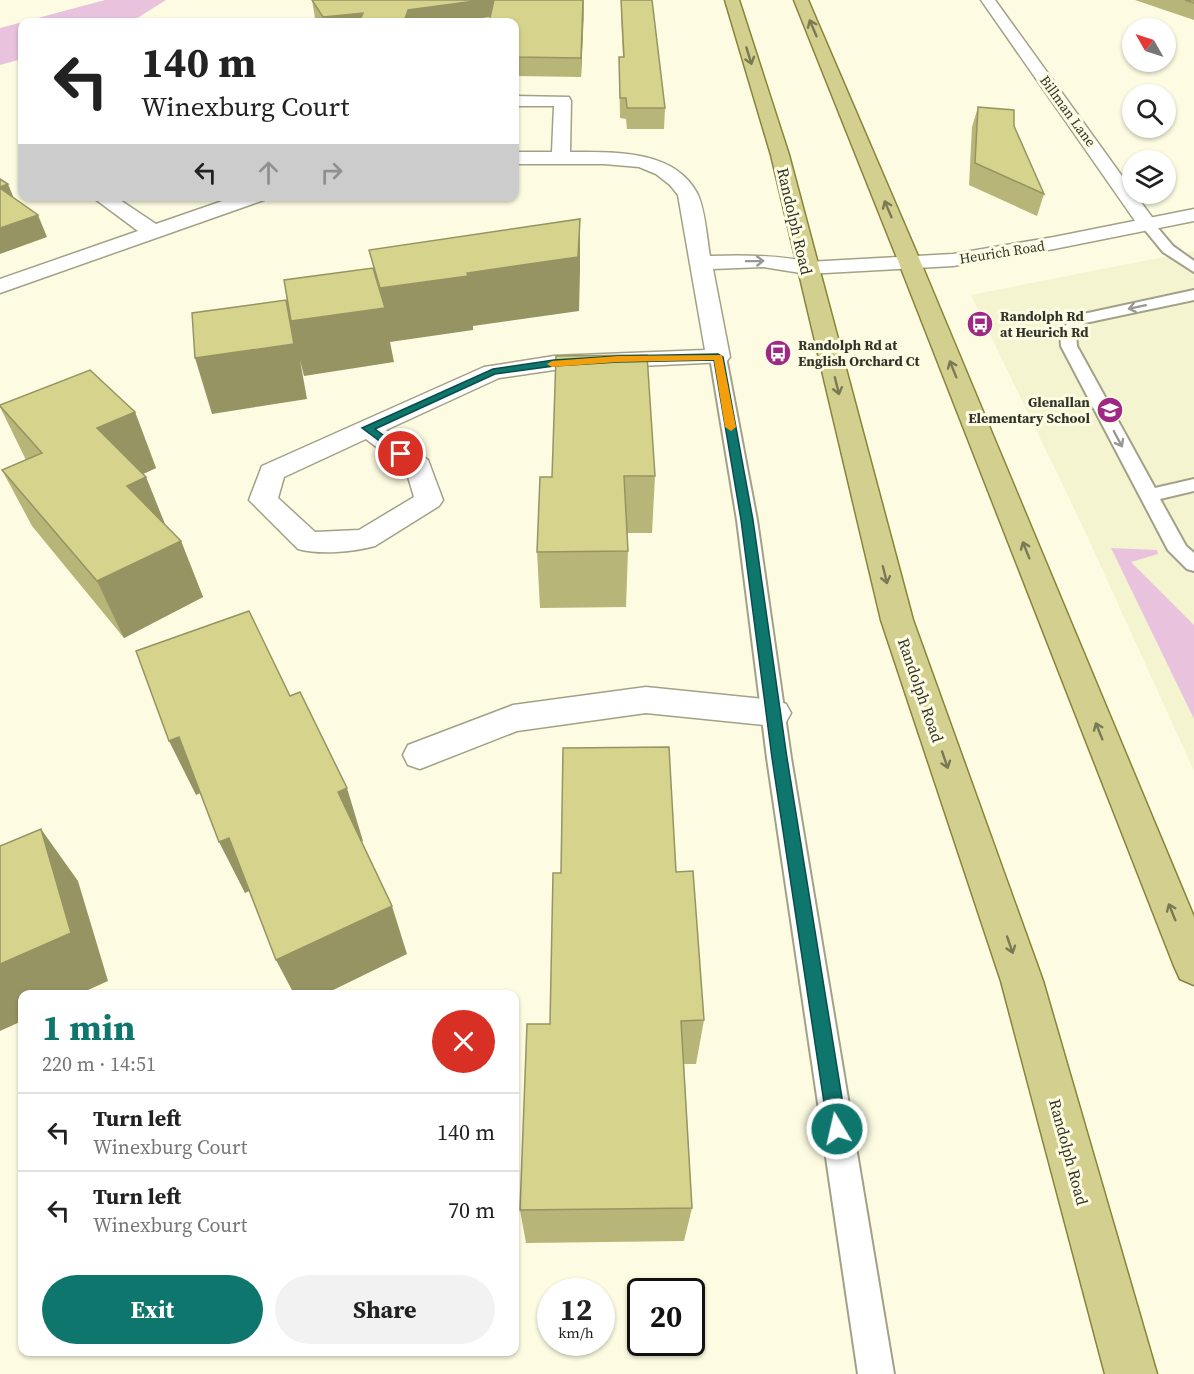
<!DOCTYPE html>
<meta charset="utf-8">
<style>
:root{--surface:#fff;--page:#f2f2f2;--text:#222;--muted:#767676;--line:#e0e0e0;--accent:#0f766e}
body{margin:0;font-family:"Source Serif 4",serif;background:var(--page);color:var(--text);height:100vh;display:flex;flex-direction:column;font-size:22px;white-space:nowrap}
*{box-sizing:border-box;margin:0}
p{font-size:20px;color:var(--muted)}
.icon{flex:none;width:33px;height:33px;fill:none;stroke:currentColor;stroke-width:2;stroke-linecap:round;stroke-linejoin:round}
.map{position:relative;flex:1;overflow:hidden}
.side{position:absolute;left:18px;top:990px;width:501px;height:366px;display:flex;flex-direction:column;background:var(--surface);border-radius:12px;box-shadow:0 2px 4px #0004}
.side>*{flex:none}
.top-card{position:absolute;left:18px;top:18px;width:501px;height:183px;border-radius:12px;box-shadow:0 2px 4px #0004;background:#fff;color:var(--text);overflow:hidden}
.needle{width:39px;rotate:309deg}
.controls{position:absolute;left:1122px;top:18px;display:grid;gap:12px}
.controls a{display:grid;place-items:center;width:54px;height:54px;border-radius:50%;background:var(--surface);box-shadow:0 2px 4px #0004;font-size:30px}
.speed{position:absolute;left:537px;top:1278px;display:flex;gap:12px;font-size:30px;font-weight:700;text-align:center}
.speed>*{display:grid;place-content:center;width:78px;height:78px;border-radius:50%;background:var(--surface);box-shadow:0 2px 4px #0004;line-height:1}
.speed small{font-size:15px;font-weight:400}
.speed .limit{border:3px solid #111;border-radius:9px;background:#fff;color:#111}
.pin{position:absolute;display:grid;place-items:center;width:51px;height:51px;color:#fff;margin:-26px;border:3px solid #fff;border-radius:50%;box-shadow:0 2px 6px #0007}
.me{position:absolute;width:66px;margin:-33px;rotate:351deg;stroke-linejoin:round;filter:drop-shadow(0 0 4px #0008)}
.turn{display:flex;align-items:center;gap:21px;height:126px;padding:0 24px;font-size:27px}
.turn .icon{width:78px;height:78px;stroke-width:2.5}
.turn b{display:block;font-size:42px;line-height:51px}
.lanes{display:flex;align-items:center;height:57px;padding:0 24px;background:#0003;justify-content:center;gap:30px;direction:ltr}
.lanes .off{opacity:.35}
.round{display:grid;place-items:center;flex:none;width:63px;height:63px;border-radius:32px;background:var(--page)}
.summary{display:flex;align-items:center;justify-content:space-between;height:102px;padding:0 24px}
h1{font-size:36px;font-weight:700;line-height:45px;color:var(--accent)}
.action{display:flex;gap:12px;margin-top:auto;padding:12px 24px}
.action a{flex:1;height:69px;border-radius:36px;background:var(--accent);color:#fff;font-size:24px;font-weight:700;line-height:69px;text-align:center}
.action a+a{background:var(--page);color:var(--text)}
ul{padding:0;list-style:none}
li{display:flex;align-items:center;gap:18px;height:78px;padding:0 24px;border-top:2px solid var(--line)}
li div{flex:1}
li b{display:block;font-size:22px}
li em{font-style:normal}
.map>svg:first-child{display:block}
</style>
<div class="map">
<svg width="1194" height="1374" viewBox="0 0 1194 1374">
<rect width="100%" height="100%" fill="#fdfce2"/>
<!-- built -->
<path fill="#f5f4d1" d="M1194,251V771L1082,525L971,295Z"/>
<!-- green -->
<path fill="#e9c3dd" d="M105,0H166L131,22H22V59L0,65V28Z
M1111,548L1157,550L1158,554L1131,562L1194,625V719Z"/>
<g fill="none" stroke-linecap="round" stroke-linejoin="round">
<defs>
<path id="service" d="M1147,220L1152,221L1173,246L1194,261V272L1163,252L1140,224Z
M1194,290V300L1085,323L1076,333L1077,346L1155,488L1194,479V491L1160,499L1186,546L1194,553V571L1187,569L1168,550L1061,346L1060,332L1074,316Z
M718,352L726,357L757,520L791,758L894,1374H858L767,758L737,520L710,357Z"/>
<path id="minor" d="M981,0H995L1132,190V194H1135L1154,220L1157,224L1154,228H1140Z
M514,96L569,97L571,101L570,152C612,152 674,149 697,193C705,208 707,239 710,256C746,255 780,255 815,263L818,268L815,273L807,274L763,267L713,269L730,357L726,362L554,370L499,378L386,430L428,460L443,500L439,506L375,546C353,552 320,555 298,549L249,500L262,466L484,367L554,356L705,350L678,195L670,185L656,174L639,167L604,164H514V152H552L554,106H514ZM366,439L406,470L414,497L359,530L315,532L278,498L284,477Z
M91,196H114L156,224L237,196H266L264,200L0,293V279L138,231Z
M646,687L774,700L786,704L791,713L786,722L774,726L646,713L517,731L420,769L408,765L403,755L408,745L513,705Z"/>
<path id="tertiary" d="M1194,209V221L1054,249L953,266L807,274L799,273L796,268L799,263L807,262L953,254L1054,237Z"/>
<path id="primary" d="M725,0H739L789,155L913,620L1043,981L1157,1374H1105L1001,981L881,620L771,155Z
M794,0H808L921,263L1194,917V985L1180,979L1174,966L899,263Z"/>
</defs>
<!-- service casing -->
<use href="#service" stroke="#a2a188" stroke-width="4"/>
<!-- minor casing -->
<use href="#minor" stroke="#a2a188" stroke-width="3"/>
<!-- tertiary casing -->
<use href="#tertiary" stroke="#a2a188" stroke-width="3"/>
<!-- primary casing -->
<use href="#primary" stroke="#88843b" stroke-width="3"/>
<!-- service -->
<use href="#service" fill="#fff" fill-rule="evenodd"/>
<!-- minor -->
<use href="#minor" fill="#fff" fill-rule="evenodd"/>
<!-- tertiary -->
<use href="#tertiary" fill="#fff" fill-rule="evenodd"/>
<!-- primary -->
<use href="#primary" fill="#d3d08f" fill-rule="evenodd"/>
</g>
<!-- wall -->
<path fill="#b8b579" d="M312,0H584L581,77L514,76V22L491,17L451,22H318L315,18Z
M621,0L665,108L664,129H627L626,119L620,118L619,57H623L621,16Z
M1135,0H1194V20Z
M978,107L1014,126L1044,194L1037,216L969,185L972,127Z
M0,405L135,412L156,468L143,474L146,477L165,525L181,541L203,597L124,638L32,526L2,470L26,460L0,407Z
M655,476L652,533H627L628,551L626,607L540,608L537,552L540,477Z
M676,872L704,1020L696,1064H684L692,1208L684,1241L526,1243L520,1210Z"/>
<!-- shaded-wall -->
<path fill="#969463" d="M482,0H495L496,16L451,22H404L408,10Z
M584,0V11L581,77V58Z
M363,13L364,22H324L323,17Z
M8,184L17,206L0,189V187Z
M38,215L47,237L0,254V228Z
M580,219V271L579,311L473,326V330L390,342L394,362L304,376L300,360L307,399L212,414L195,358L286,300L291,321L380,288L467,273Z
M135,412L156,468L121,484L97,428Z
M146,477L169,534L127,486Z
M181,541L203,597L124,638L97,581Z
M179,737L205,791L196,795L169,741Z
M347,788L363,841L355,844L338,792Z
M41,829L78,881L108,981L79,994H22V1021L0,1031V964Z
M229,838L254,889L245,893L219,842Z
M392,906L407,954L325,994H294L276,960Z"/>
<!-- building -->
<path fill="#d6d38d" stroke="#969463" stroke-width="1.5" d="M312,0H482L408,10L404,22H359L363,13L323,17Z
M494,0H583L581,58L514,57V22H489Z
M621,0H652L665,108H627L626,98H620L619,57H624Z
M1185,0H1194V3Z
M978,107L1014,110V126L1044,194L975,163Z
M0,179L8,184L0,187Z
M0,188L38,215L0,228Z
M580,219L578,257L467,273L468,276L380,288L369,250Z
M373,268L385,308L291,321L284,280Z
M286,300L294,344L195,358L192,313Z
M647,355L655,476H624L628,551L537,552L540,477H552L556,356Z
M90,370L135,412L97,428L146,477L127,486L181,541L97,581L2,470L42,453L0,406V405Z
M249,611L290,696L300,692L347,788L338,792L392,906L276,960L229,838L219,842L179,737L169,741L136,651Z
M669,747L676,872L693,871L704,1020L681,1021L692,1208L520,1210L527,1024H550L553,873H561L563,748Z
M41,829L71,933L0,964V846Z"/>
<!-- one-way arrows -->
<defs><path id="oneway-shaft" d="M-6 0H5M1.5-3L5.5 0L1.5 3" fill="none" stroke-width="1.6" stroke-linecap="round" stroke-linejoin="round" transform="scale(1.5)"/></defs>
<g stroke="#7a7956">
<use href="#oneway-shaft" transform="translate(813 28) rotate(-113)"/>
<use href="#oneway-shaft" transform="translate(749 56) rotate(73)"/>
<use href="#oneway-shaft" transform="translate(888 209) rotate(-113)"/>
<use href="#oneway-shaft" transform="translate(953 369) rotate(-112)"/>
<use href="#oneway-shaft" transform="translate(837 386) rotate(76)"/>
<use href="#oneway-shaft" transform="translate(1026 550) rotate(-112)"/>
<use href="#oneway-shaft" transform="translate(885 575) rotate(76)"/>
<use href="#oneway-shaft" transform="translate(1099 731) rotate(-112)"/>
<use href="#oneway-shaft" transform="translate(945 760) rotate(71)"/>
<use href="#oneway-shaft" transform="translate(1172 912) rotate(-112)"/>
<use href="#oneway-shaft" transform="translate(1010 945) rotate(71)"/>
</g>
<g stroke="#989894">
<use href="#oneway-shaft" transform="translate(755 261) rotate(-1)"/>
<use href="#oneway-shaft" transform="translate(1137 307) rotate(168)"/>
<use href="#oneway-shaft" transform="translate(1118 439) rotate(62)"/>
</g>
<!-- route -->
<path fill="#0f766e" stroke="#0a4d48" stroke-width="1.5" d="M718,354L723,357L753,520L787,758L847,1129L844,1136L837,1139L831,1136L828,1129L772,758L741,520L714,360L618,362L554,366L495,374L375,429L405,451L406,454L401,457L362,428L493,369L554,360L618,356Z"/>
<!-- slow -->
<path fill="#f59e0b" d="M722,355L736,427L731,431L725,427L714,360L618,362L552,367L547,364L552,361L618,356Z"/>
<!-- icons -->
<defs>
<symbol id="bus-disc" viewBox="-11 -11 22 22"><circle r="9.5" fill="#9d2985" stroke="#fdfce2"/><path d="M-5-6H5V4H4V6H2V4H-2V6H-4V4H-5ZM-3.5-4V0h7V-4ZM-3.5 1.2v1.5H-2V1.2ZM2 1.2v1.5H3.5V1.2Z" fill="#fff"/></symbol>
<symbol id="school-disc" viewBox="-11 -11 22 22"><circle r="9.5" fill="#9d2985" stroke="#fdfce2"/><path d="M0-5L7-2L0 1L-7-2ZM-4 1L0 2.5L4 1V4Q0 6-4 4Z" fill="#fff"/></symbol>
</defs>
<g fill-rule="evenodd">
<use href="#bus-disc" x="965" y="309" width="30" height="30"/>
<use href="#bus-disc" x="763" y="338" width="30" height="30"/>
<use href="#school-disc" x="1095" y="395" width="30" height="30"/>
</g>
<g text-anchor="middle" stroke-width="6" stroke-linejoin="round" paint-order="stroke">
<!-- far-street labels -->
<g font-size="14" fill="#323228" stroke="#fdfce2">
<text transform="translate(1068 111) rotate(54)" y="5">Billman Lane</text>
<text transform="translate(1002 252) rotate(-9)" y="5">Heurich Road</text>
</g>
<!-- far-poi labels -->
<g font-size="14" font-weight="bold" fill="#323228" stroke="#fdfce2" text-anchor="start">
<text x="1000" y="321">Randolph Rd<tspan x="1000" dy="16">at Heurich Rd</tspan></text>
<text x="798" y="350">Randolph Rd at<tspan x="798" dy="16">English Orchard Ct</tspan></text>
<text x="1090" y="407" text-anchor="end">Glenallan<tspan x="1090" dy="16">Elementary School</tspan></text>
</g>
<!-- street labels -->
<g font-size="16" fill="#323228" stroke="#fdfce2">
<text transform="translate(795 221) rotate(77)" y="6">Randolph Road</text>
<text transform="translate(921 690) rotate(71)" y="6">Randolph Road</text>
<text transform="translate(1069 1152) rotate(75)" y="6">Randolph Road</text>
</g>
</g>
</svg>
<div class="controls">
<a><svg class="needle" viewBox="-14 -14 28 28"><path d="M0-13l5 13h-10z" fill="#e53935"/><path d="M0 13l5-13h-10z" fill="#767676"/></svg></a>
<a><svg class="icon" aria-label="search" viewBox="0 0 24 24"><circle cx="10" cy="10" r="6"/><path d="M15 15l6 6"/></svg></a>
<a><svg class="icon" aria-label="layers" viewBox="0 0 24 24"><path d="M12 4l9 5-9 5-9-5zM3 14l9 5 9-5"/></svg></a>
</div>
<div class="speed"><div>12<small>km/h</small></div><div class="limit">20</div></div>
<div class="pin" style="left:401px;top:454px;background:#d93025"><svg class="icon" aria-label="arrive" viewBox="0 0 24 24"><path d="M6 21V4h12l-3 4 3 4H6"/></svg></div>
<svg class="me" style="left:837px;top:1129px" viewBox="-20 -20 40 40"><circle r="17" fill="#0f766e" stroke="#fff" stroke-width="3"/><path d="M0-11L8 9 0 5-8 9z" fill="#fff"/></svg>
<div class="top-card">
<div class="turn"><svg class="icon" aria-label="left" viewBox="0 0 24 24"><path d="M17 20v-9H6M10 6l-5 5 5 5"/></svg><div><b>140 m</b>Winexburg Court</div></div>
<div class="lanes"><svg class="icon" aria-label="left" viewBox="0 0 24 24"><path d="M17 20v-9H6M10 6l-5 5 5 5"/></svg><svg class="icon off" aria-label="ahead" viewBox="0 0 24 24"><path d="M12 20V5M6 11l6-6 6 6"/></svg><svg class="icon off" aria-label="right" viewBox="0 0 24 24"><path d="M7 20v-9h11M14 6l5 5-5 5"/></svg></div>
</div>
<section class="side">
<div class="summary"><div><h1>1 min</h1><p>220 m · 14:51</p></div><a class="round" style="background:#d93025;color:#fff"><svg class="icon" aria-label="close" viewBox="0 0 24 24"><path d="M6 6l12 12M18 6L6 18"/></svg></a></div>
<ul>
<li><svg class="icon" aria-label="left" viewBox="0 0 24 24"><path d="M17 20v-9H6M10 6l-5 5 5 5"/></svg><div><b>Turn left</b><p>Winexburg Court</p></div><em>140 m</em></li>
<li><svg class="icon" aria-label="left" viewBox="0 0 24 24"><path d="M17 20v-9H6M10 6l-5 5 5 5"/></svg><div><b>Turn left</b><p>Winexburg Court</p></div><em>70 m</em></li>
</ul>
<div class="action"><a>Exit</a><a>Share</a></div>
</section>
</div>
